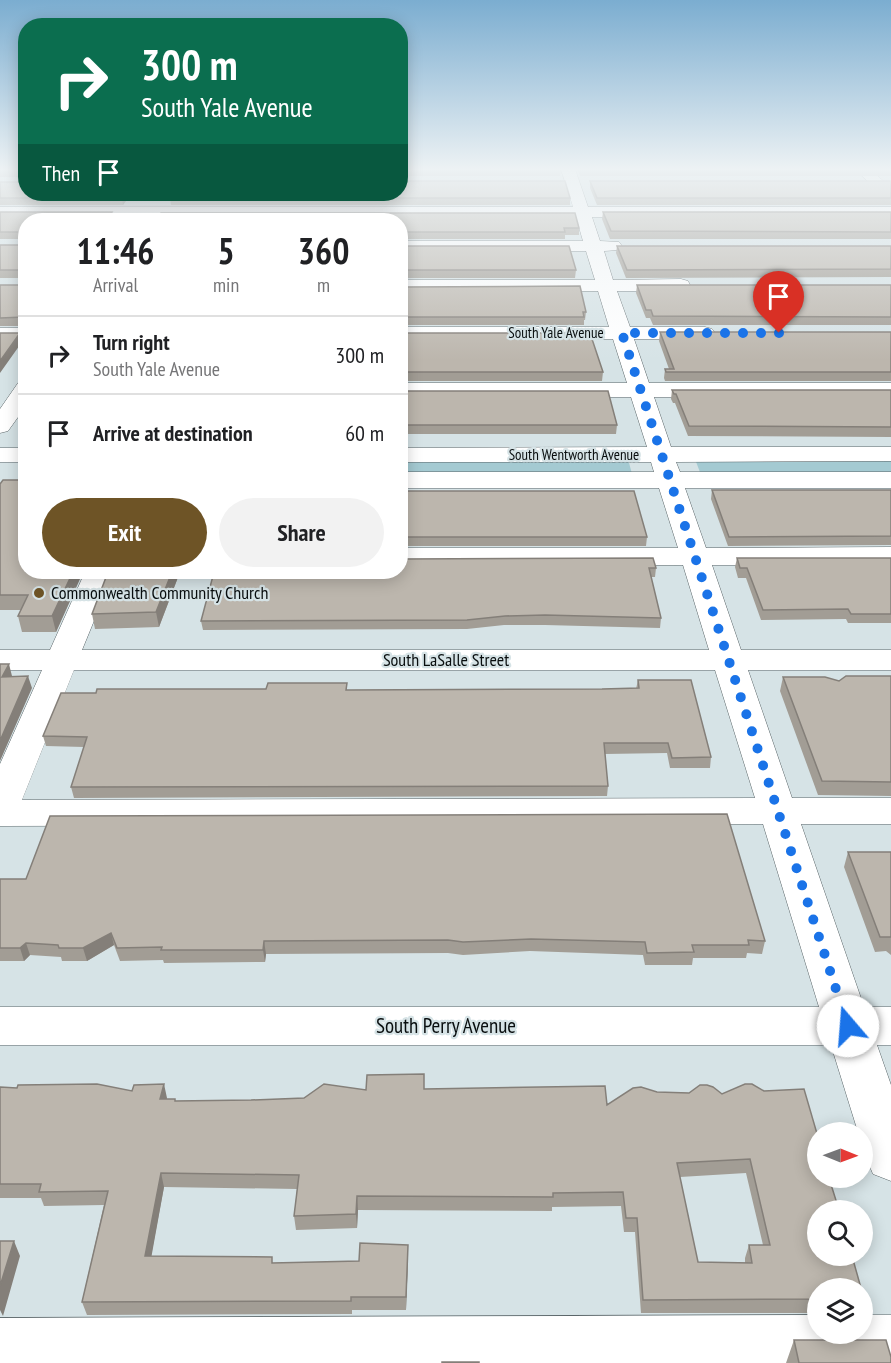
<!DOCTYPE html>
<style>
:root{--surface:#fff;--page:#f2f2f2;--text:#202124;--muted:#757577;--line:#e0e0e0;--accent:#6e5426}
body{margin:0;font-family:"PT Sans Narrow",sans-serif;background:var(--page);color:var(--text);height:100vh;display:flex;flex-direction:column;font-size:22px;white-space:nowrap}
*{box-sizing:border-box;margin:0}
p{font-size:20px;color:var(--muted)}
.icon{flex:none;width:33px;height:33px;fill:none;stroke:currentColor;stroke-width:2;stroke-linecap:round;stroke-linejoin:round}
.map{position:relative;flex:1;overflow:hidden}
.side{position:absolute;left:18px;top:213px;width:390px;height:366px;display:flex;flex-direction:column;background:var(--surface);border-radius:24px;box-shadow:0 3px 15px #0003}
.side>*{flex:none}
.banner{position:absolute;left:18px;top:18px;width:390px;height:183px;border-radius:24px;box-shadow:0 3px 15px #0003;background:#0b6e4f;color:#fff;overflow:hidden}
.needle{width:39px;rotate:91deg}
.tools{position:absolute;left:807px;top:1122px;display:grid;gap:12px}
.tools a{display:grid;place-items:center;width:66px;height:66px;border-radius:50%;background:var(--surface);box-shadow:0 3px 15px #0003;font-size:30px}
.pin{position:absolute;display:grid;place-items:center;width:51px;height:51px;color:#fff;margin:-62px -26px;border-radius:50% 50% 50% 0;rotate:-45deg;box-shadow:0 0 6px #0007}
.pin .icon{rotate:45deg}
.me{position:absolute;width:66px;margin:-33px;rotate:342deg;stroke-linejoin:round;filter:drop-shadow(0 0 4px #0008)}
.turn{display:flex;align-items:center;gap:21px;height:126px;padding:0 24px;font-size:27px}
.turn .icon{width:78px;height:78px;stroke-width:2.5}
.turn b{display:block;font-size:42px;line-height:51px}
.then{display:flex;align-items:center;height:57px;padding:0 24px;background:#0003;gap:12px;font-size:22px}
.eta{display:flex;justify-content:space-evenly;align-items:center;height:102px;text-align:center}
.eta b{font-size:36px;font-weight:600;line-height:42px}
.button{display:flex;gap:12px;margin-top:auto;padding:12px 24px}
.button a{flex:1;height:69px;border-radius:36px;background:var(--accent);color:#fff;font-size:24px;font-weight:600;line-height:69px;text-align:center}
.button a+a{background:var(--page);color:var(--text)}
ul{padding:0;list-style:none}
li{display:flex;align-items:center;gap:18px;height:78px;padding:0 24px;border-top:2px solid var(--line)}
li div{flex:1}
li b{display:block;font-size:22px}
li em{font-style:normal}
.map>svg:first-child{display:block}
</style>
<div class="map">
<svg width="891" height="1363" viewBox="0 0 891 1363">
<rect width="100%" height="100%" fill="#d6e3e6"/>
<!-- green -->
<path fill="#a4cad2" d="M628,459L632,474H401L400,460Z
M695,459H891V474L701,475Z"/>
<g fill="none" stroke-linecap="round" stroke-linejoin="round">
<defs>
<path id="minor" d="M561,169H575L588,207H891V217H592L600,241L619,242L622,246L619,250L604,251L613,280L681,279L688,281L690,285L688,289L681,291H617L630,327H705L712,329L715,333L712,337L705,339H634L649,383H891V397H654L671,447H891V461L676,462L680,472H891V488H685L706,548L891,547V565H712L741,650H891V670H748L792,798H891V824H801L864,1007H891V1045H877L891,1085V1181L873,1174C867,1160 862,1148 862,1132H858L831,1045H0V1007H819L763,824L0,826V764L42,670H0V650H50L85,572H114L82,650H709L683,565L400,566V548H678L659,488H400V472H654L651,462H400V448L647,447L631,397H400V383H627L613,339H400V327H609L598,291L400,292V280H595L586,251H400V241H583L576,217H0V207H573ZM74,670H715L755,798L22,800Z
M855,169H870L891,188V201L886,199Z
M0,328H26V340H0Z
M26,381V406L8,431L0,433V409L18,383Z
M0,448H26V462H0Z
M818,1315V1334H862V1315H891V1363H0V1318Z"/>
</defs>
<!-- minor casing -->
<use href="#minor" stroke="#5a6568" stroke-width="1"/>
<!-- minor -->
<use href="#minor" fill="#fff" fill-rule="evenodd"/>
</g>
<!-- wall -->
<path fill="#a29d95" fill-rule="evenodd" d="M0,169H26V177H0Z
M400,169H561L560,176H400Z
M577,169H891V176H580Z
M590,181H891V205H597L590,188Z
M0,182L131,194L123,205H0Z
M170,198H570V205H171Z
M0,212H112L113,219L26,220V239H0Z
M603,212H891V239H610L602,219Z
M400,220L579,228V235H565V239H400Z
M0,245H26V278H0Z
M400,246L576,270L575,278H400Z
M617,246H891V277L626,278L616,253Z
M0,285H26V326H0Z
M637,285H891V325H653L650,318H646L636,293Z
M400,287L586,312L585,320H584V325H400Z
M660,332H891V381H665L664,378L665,369H669L659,341Z
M400,333L603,372L602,381H400Z
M672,390H891V437L688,436L675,403H673L671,399Z
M400,391L617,425L616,434H400Z
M0,484L83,572L56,632H22L18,616L21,610H0Z
M712,490H891V545L728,546L711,499Z
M400,491L647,537L646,546H400Z
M737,558H891V623H848L846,619L761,620L746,578H738L735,567Z
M656,568L655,577H651L661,618L660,628L545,625H504L467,629L203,630L201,621L214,572Z
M180,572L159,627L95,629L92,614Z
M891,676V796L818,795L780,691L783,677L839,681Z
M638,680L711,757L710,768H670L667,753L605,754L608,786L607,796L74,798L71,787L84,747L46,746L43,736L96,693L266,689L347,683V690L602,689H636Z
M848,852H891V955L886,951L875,952L844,867Z
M0,879L765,941L762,954L747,953L746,958H693L692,965H645L643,955L530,951L463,955L448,953L266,954L265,962L164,963L163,960L120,961L114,945L87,961H62L61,957L30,955L24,961H0Z
M0,1087L167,1099L176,1101L251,1100L304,1098L366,1090L424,1089L607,1105L657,1092L689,1093L713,1087L818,1288V1313H641L635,1232H624L621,1206L552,1207V1211L358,1210L357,1228L296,1230L294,1216L297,1189L164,1187L151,1256L273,1263L359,1261L408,1258L406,1310H352V1314L87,1315L82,1302L104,1205L44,1206L41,1198H0ZM746,1173L763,1245H749L745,1258V1263L698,1262L680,1177Z
M794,1340L891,1363H786Z"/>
<!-- shaded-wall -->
<path fill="#847f79" d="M125,194H131L123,205L122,198Z
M112,212L113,219L112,220H106Z
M20,333L22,342L0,373V361Z
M73,572H83L56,632L52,616Z
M172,572H180L159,627L156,612Z
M9,664L12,676L6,688L2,677Z
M28,676L32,688L0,761V741Z
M111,933L114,945L87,961L83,948Z
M264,941L266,954L265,962L263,950Z
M26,943L30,955L24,961L20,948Z
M164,1084L167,1098L164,1113L160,1099Z
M161,1173L164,1187L149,1270L145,1256Z
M357,1196L358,1210L357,1228L356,1214Z
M14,1241L20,1256L3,1316L0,1310V1286Z
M408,1245V1258L406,1310V1297Z"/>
<!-- building -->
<path fill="#bcb6ad" stroke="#847f79" stroke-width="1.5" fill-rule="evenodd" d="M0,169H26V171L25,170H0Z
M580,169H891V170Z
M26,178V194H125L122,198H0V182H25Z
M400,181H565L570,198H170L173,194H400Z
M590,181H891V198H597Z
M0,212H112L106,220H26V232H0Z
M603,212H891V232L611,231Z
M161,213H575L579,228H564L565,232H400V220H156Z
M0,245H26V270H0Z
M400,246H569L576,270H400Z
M617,246H891V269L627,270Z
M0,285H26V322L24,317L0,318Z
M637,285H891V317L653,316L651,310H646Z
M580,286L586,312H583L584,317H400V287Z
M660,332H891V372H666L665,369H674Z
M0,333H20L0,361Z
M400,333H590L603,372H400Z
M672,390H891V427L689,426L676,394H674Z
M400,391H608L617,425H400Z
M3,480H26V572H73L52,616H18L28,595H0V484Z
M712,490H891V536L729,537Z
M400,491H634L647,537H400Z
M653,558L656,568H649L661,618L545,615L505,616L467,620L201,621L214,572H400V559Z
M737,558H891V614H851L848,609L763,610L747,568H740Z
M108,572H172L156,612L92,614Z
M0,664H9L2,677L28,676L0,741Z
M846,676H891V782L822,781L783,677H825L839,681Z
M638,680H691L711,757L672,758L668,743H604L608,786L71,787L87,737L43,736L61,693H96L97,689H266L268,683H347L346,690L602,689L639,688Z
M727,814L765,941L748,940L749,945H692L694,952L647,953L645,942L531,939L463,942L448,940L264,941L263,950H161L162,947L117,948L111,933L83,948H59L58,945L26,943L20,948H0V879H26L50,816Z
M848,852H891V937H880Z
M424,1074V1089L605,1086L607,1105L633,1088L641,1087L657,1092L689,1093L700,1085H707L713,1087L722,1094L745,1084H752L764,1091L804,1089L818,1137V1178H829L839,1210H818V1256H852L861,1288H818V1299L643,1300L637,1218H626L623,1192L553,1193V1197L357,1196L356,1214L294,1216L299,1175L161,1173L145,1256L272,1257V1263L359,1261L360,1243L408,1245L406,1297H351V1301L82,1302L108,1191L39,1192L41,1184H0V1087L17,1088L18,1085L97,1084L132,1091L134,1085L164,1084L160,1099H175V1101L251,1100L304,1098L324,1084L366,1090L367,1075ZM750,1159L770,1245H749L752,1263L698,1262L677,1163Z
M0,1241H14L0,1286Z
M862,1294L866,1304V1318H862Z
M794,1340H886L891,1357V1363H799Z
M442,1362H479V1363H442Z"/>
<!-- sky -->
<linearGradient id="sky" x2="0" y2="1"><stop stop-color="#7badd0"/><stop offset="0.47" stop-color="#edf2f4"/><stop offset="1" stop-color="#edf2f4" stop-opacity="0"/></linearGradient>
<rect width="891" height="360" fill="url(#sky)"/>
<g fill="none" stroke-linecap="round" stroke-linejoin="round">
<!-- route -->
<path stroke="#1a73e8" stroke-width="10" stroke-dasharray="0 18" d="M779,333H622L848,1026"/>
</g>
<!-- markers -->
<circle fill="#6e5426" stroke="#d6e3e6" stroke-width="2" cx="39" cy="593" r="6"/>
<g text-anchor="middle" stroke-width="4.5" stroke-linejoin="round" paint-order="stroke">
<!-- far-street labels -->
<g font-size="15" fill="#090e0f" stroke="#d6e3e6">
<text x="556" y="338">South Yale Avenue</text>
<text x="574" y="460">South Wentworth Avenue</text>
</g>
<!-- poi labels -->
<g font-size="18" fill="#090e0f" stroke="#d6e3e6" text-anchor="start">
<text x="51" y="599">Commonwealth Community Church</text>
</g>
<!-- street labels -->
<g font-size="18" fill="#090e0f" stroke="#d6e3e6">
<text x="446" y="666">South LaSalle Street</text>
</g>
<!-- near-street labels -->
<g font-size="21" fill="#090e0f" stroke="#d6e3e6">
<text x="446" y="1033">South Perry Avenue</text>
</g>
</g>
</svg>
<div class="tools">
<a><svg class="needle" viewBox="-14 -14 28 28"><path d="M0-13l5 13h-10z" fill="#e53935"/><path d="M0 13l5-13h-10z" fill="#757577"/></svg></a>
<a><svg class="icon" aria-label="search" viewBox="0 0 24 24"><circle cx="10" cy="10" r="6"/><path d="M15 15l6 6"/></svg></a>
<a><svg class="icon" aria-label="layers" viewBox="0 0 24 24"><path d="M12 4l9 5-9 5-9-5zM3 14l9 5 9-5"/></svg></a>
</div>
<div class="pin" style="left:779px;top:333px;background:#d93025"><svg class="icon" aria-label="arrive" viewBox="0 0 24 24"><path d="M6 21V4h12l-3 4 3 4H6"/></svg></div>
<svg class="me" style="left:848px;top:1026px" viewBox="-20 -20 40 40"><circle r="19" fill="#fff"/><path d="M0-13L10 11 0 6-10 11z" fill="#1a73e8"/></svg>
<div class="banner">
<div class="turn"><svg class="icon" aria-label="right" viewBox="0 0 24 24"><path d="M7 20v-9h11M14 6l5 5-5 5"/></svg><div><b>300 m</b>South Yale Avenue</div></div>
<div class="then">Then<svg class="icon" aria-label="arrive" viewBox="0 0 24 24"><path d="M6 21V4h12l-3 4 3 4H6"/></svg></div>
</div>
<section class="side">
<div class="eta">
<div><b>11:46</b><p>Arrival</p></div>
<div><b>5</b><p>min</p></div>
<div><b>360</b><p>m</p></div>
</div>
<ul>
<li><svg class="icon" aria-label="right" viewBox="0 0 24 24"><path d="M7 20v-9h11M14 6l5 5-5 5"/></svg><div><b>Turn right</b><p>South Yale Avenue</p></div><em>300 m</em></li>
<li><svg class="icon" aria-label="arrive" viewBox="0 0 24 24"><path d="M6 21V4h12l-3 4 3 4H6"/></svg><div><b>Arrive at destination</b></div><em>60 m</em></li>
</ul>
<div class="button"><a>Exit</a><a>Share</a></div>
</section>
</div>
